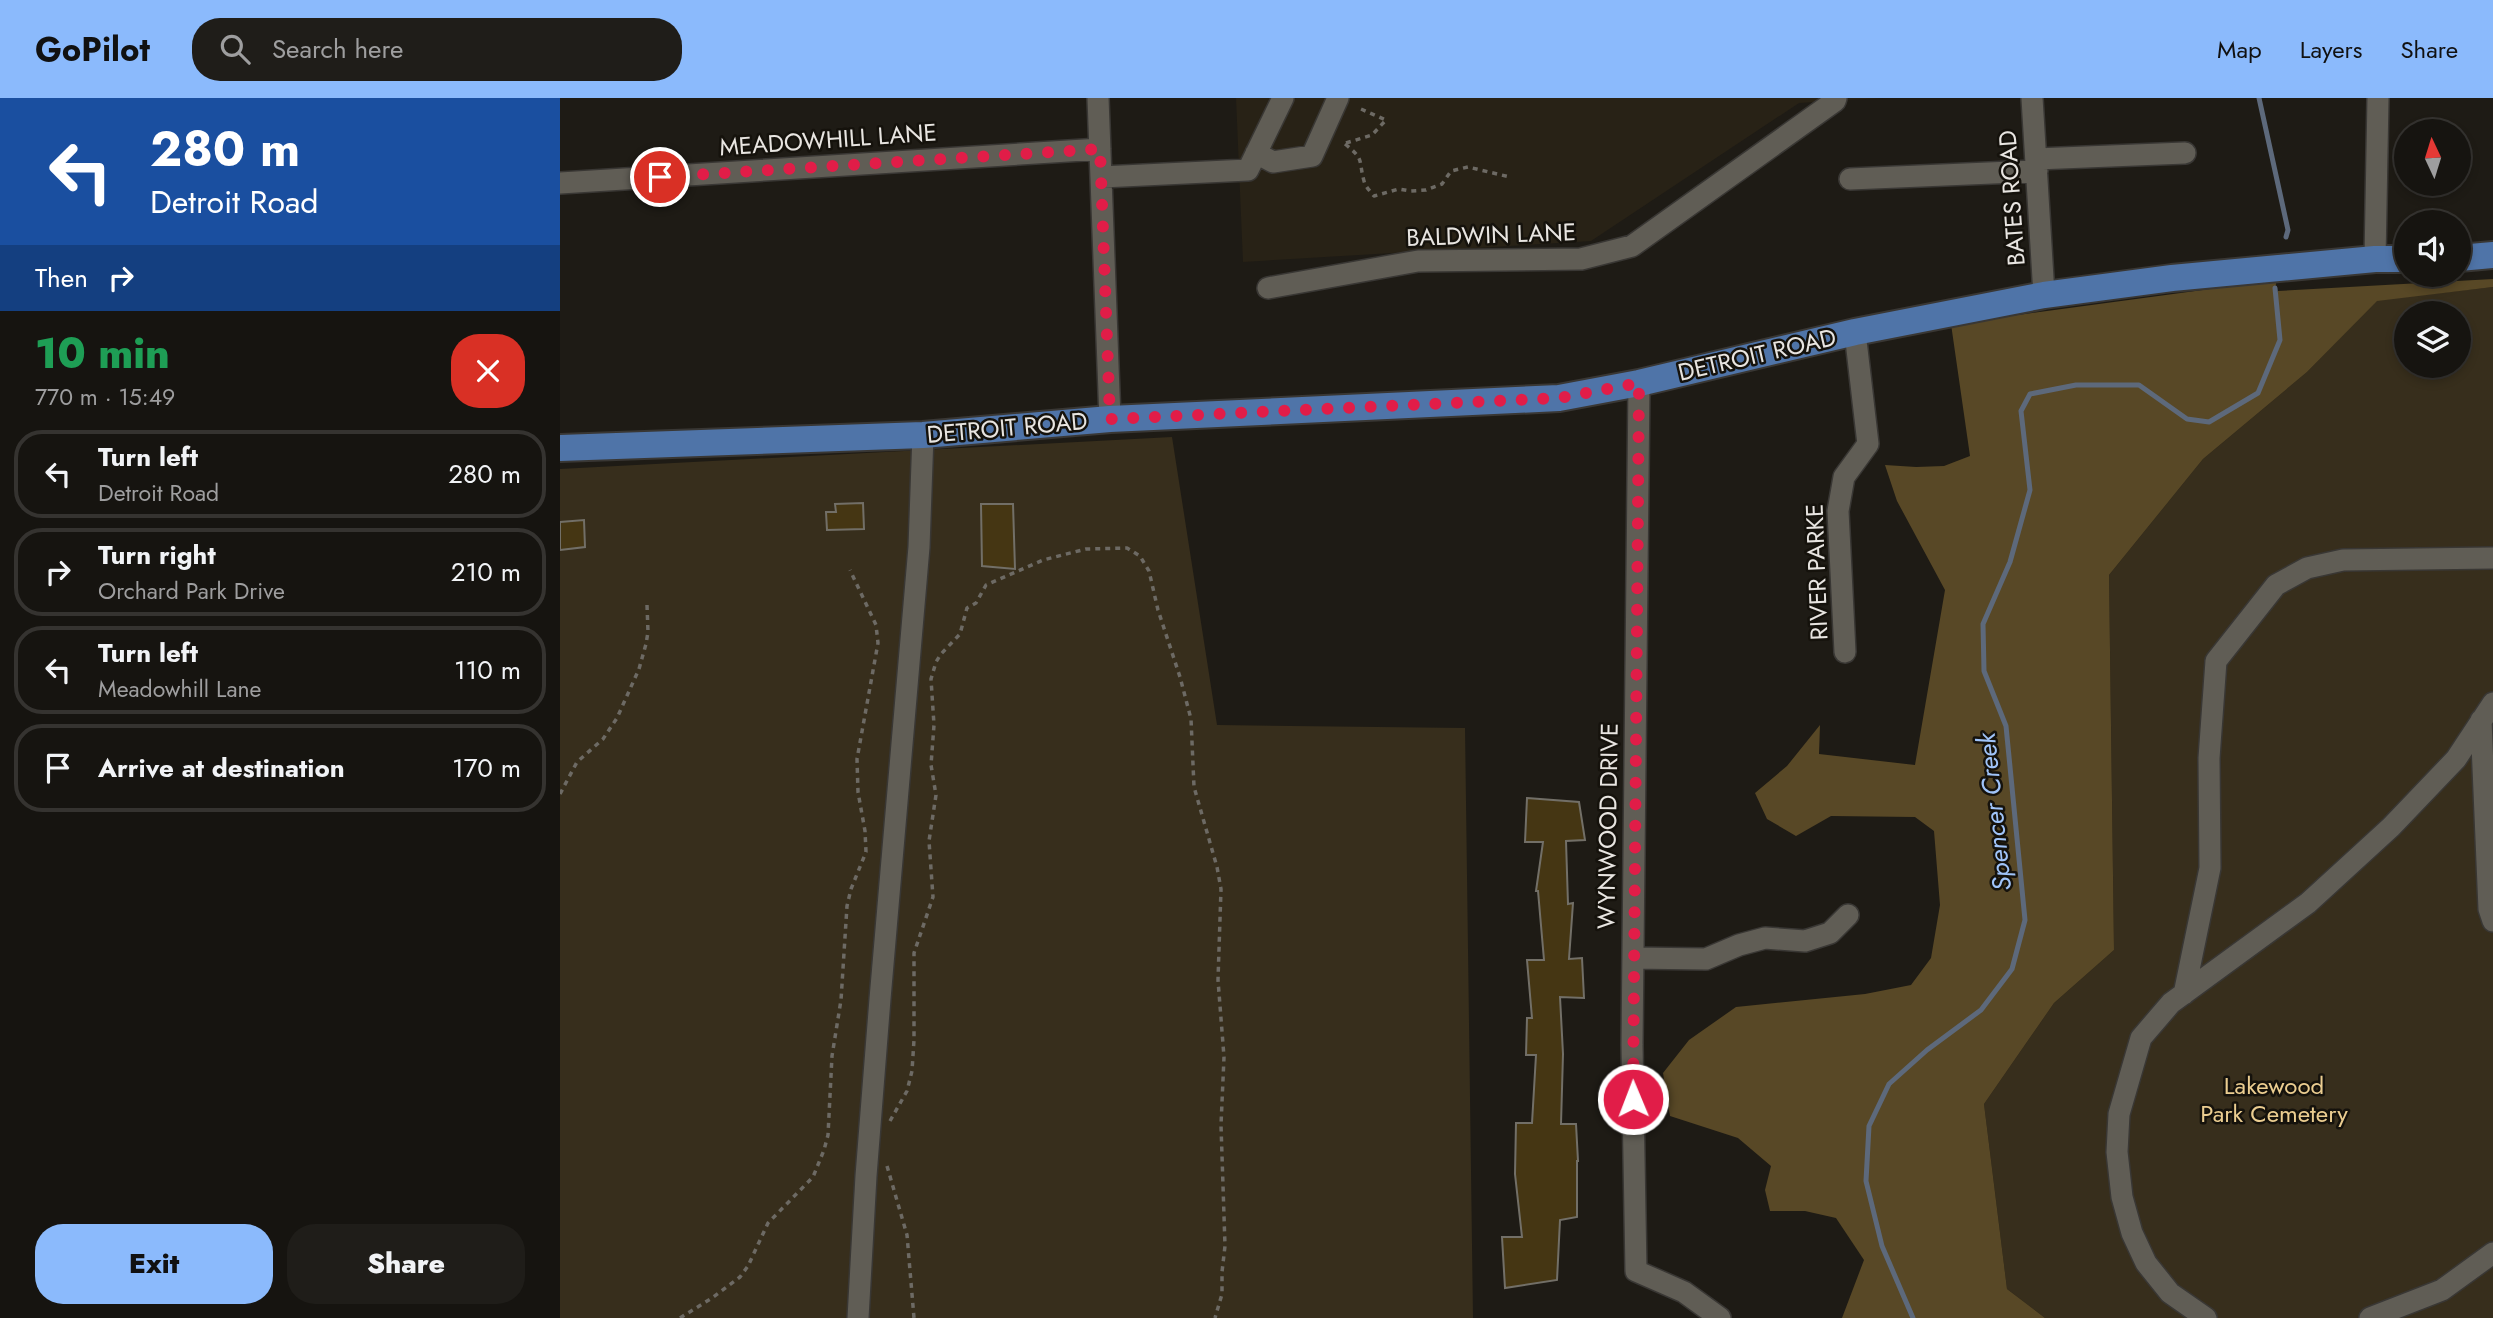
<!DOCTYPE html>
<meta charset="utf-8">
<style>
:root{--surface:#161410;--page:#1f1d19;--text:#f1f3f6;--muted:#9e9e9f;--line:#353330;--accent:#8bbafc}
body{margin:0;font-family:Jost,sans-serif;background:var(--page);color:var(--text);height:100vh;display:flex;flex-direction:column;font-size:26px;white-space:nowrap}
*{box-sizing:border-box;margin:0}
p{font-size:23px;color:var(--muted)}
.icon{flex:none;width:38px;height:38px;fill:none;stroke:currentColor;stroke-width:2;stroke-linecap:round;stroke-linejoin:round}
.map{position:relative;flex:1;overflow:hidden}
.panel{display:flex;flex-direction:column;background:var(--surface);width:560px}
.panel>*{flex:none}
.guide{background:#1a4fa0;color:#fff;overflow:hidden}
.needle{width:46px;rotate:356deg}
.controls{position:absolute;left:1834px;top:21px;display:grid;gap:14px}
.controls a{display:grid;place-items:center;width:77px;height:77px;border-radius:50%;background:var(--surface);box-shadow:0 4px 10px #0003,0 0 0 2px var(--line);font-size:35px}
.pin{position:absolute;display:grid;place-items:center;width:60px;height:60px;color:#fff;margin:-30px;border:4px solid #fff;border-radius:50%;box-shadow:0 2px 7px #0007}
.me{position:absolute;width:77px;margin:-38px;rotate:359deg;stroke-linejoin:round;filter:drop-shadow(0 0 5px #0008)}
.turn{display:flex;align-items:center;gap:24px;height:147px;padding:0 35px;font-size:32px}
.turn .icon{width:91px;height:91px;stroke-width:2.5}
.turn b{display:block;font-size:49px;line-height:60px}
.then{display:flex;align-items:center;height:66px;padding:0 35px;background:#0003;gap:14px;font-size:26px}
.round{display:grid;place-items:center;flex:none;width:74px;height:74px;border-radius:28px;background:var(--page)}
.summary{display:flex;align-items:center;justify-content:space-between;height:119px;padding:0 35px}
h1{font-size:42px;font-weight:800;line-height:52px;color:#1e9e55}
.action{display:flex;gap:14px;margin-top:auto;padding:14px 35px}
.action a{flex:1;height:80px;border-radius:28px;background:var(--accent);color:#111;font-size:28px;font-weight:800;line-height:80px;text-align:center}
.action a+a{background:var(--page);color:var(--text)}
ul{padding:0;list-style:none}
li{display:flex;align-items:center;gap:21px;height:88px;margin:0 14px 10px;padding:0 21px;border:4px solid var(--line);border-radius:28px}
li div{flex:1}
li b{display:block;font-size:26px}
li em{font-style:normal}
header{display:flex;align-items:center;gap:42px;box-sizing:border-box;height:98px;padding:0 35px;background:var(--accent);color:#111}
header strong{font-size:33px}
nav{display:flex;gap:38px;margin-inline-start:auto;font-size:24px}
.search{width:490px;height:63px;background:var(--page);display:flex;align-items:center;gap:18px;box-sizing:border-box;padding:0 24px;border-radius:28px;color:var(--muted);font-size:26px}
main{display:flex;flex:1;min-height:0}
.map>svg:first-child{display:block}
</style>
<header>
<strong>GoPilot</strong>
<div class="search"><svg class="icon" aria-label="search" viewBox="0 0 24 24"><circle cx="10" cy="10" r="6"/><path d="M15 15l6 6"/></svg>Search here</div>
<nav><a>Map</a><a>Layers</a><a>Share</a></nav>
</header>
<main>
<section class="panel">
<div class="guide">
<div class="turn"><svg class="icon" aria-label="left" viewBox="0 0 24 24"><path d="M17 20v-9H6M10 6l-5 5 5 5"/></svg><div><b>280 m</b>Detroit Road</div></div>
<div class="then">Then<svg class="icon" aria-label="right" viewBox="0 0 24 24"><path d="M7 20v-9h11M14 6l5 5-5 5"/></svg></div>
</div>
<div class="summary"><div><h1>10 min</h1><p>770 m · 15:49</p></div><a class="round" style="background:#d93025;color:#fff"><svg class="icon" aria-label="close" viewBox="0 0 24 24"><path d="M6 6l12 12M18 6L6 18"/></svg></a></div>
<ul>
<li><svg class="icon" aria-label="left" viewBox="0 0 24 24"><path d="M17 20v-9H6M10 6l-5 5 5 5"/></svg><div><b>Turn left</b><p>Detroit Road</p></div><em>280 m</em></li>
<li><svg class="icon" aria-label="right" viewBox="0 0 24 24"><path d="M7 20v-9h11M14 6l5 5-5 5"/></svg><div><b>Turn right</b><p>Orchard Park Drive</p></div><em>210 m</em></li>
<li><svg class="icon" aria-label="left" viewBox="0 0 24 24"><path d="M17 20v-9H6M10 6l-5 5 5 5"/></svg><div><b>Turn left</b><p>Meadowhill Lane</p></div><em>110 m</em></li>
<li><svg class="icon" aria-label="arrive" viewBox="0 0 24 24"><path d="M6 21V4h12l-3 4 3 4H6"/></svg><div><b>Arrive at destination</b></div><em>170 m</em></li>
</ul>
<div class="action"><a>Exit</a><a>Share</a></div>
</section>
<div class="map">
<svg width="1933" height="1220" viewBox="0 0 1933 1220">
<rect width="100%" height="100%" fill="#1e1b15"/>
<!-- built -->
<path fill="#282216" d="M676,0H1323L1239,5L1031,143L683,164Z"/>
<!-- green -->
<path fill="#372e1c" fill-rule="evenodd" d="M1933,189V1220H1485L1447,1191L1424,1006L1494,905L1554,852L1549,477L1643,361L1747,274L1817,202ZM1846,215H1899V268H1846Z
M612,339L657,627L905,630L913,1220H0V371Z"/>
<!-- forest -->
<path fill="#584826" d="M1933,181V189L1817,203L1747,274L1643,361L1549,477L1554,852L1494,905L1424,1006L1447,1191L1485,1220H1282L1304,1162L1276,1120L1245,1113H1210L1205,1092L1211,1068L1178,1040L1110,1018L1103,975L1129,942L1176,909L1305,896L1351,887L1371,860L1380,807L1374,733L1355,719L1271,718L1236,738L1207,721L1195,695L1227,668L1260,627L1259,656L1355,667L1385,492L1337,403L1325,367L1356,369L1384,368L1410,358L1391,226L1717,182L1715,190L1718,220V193Z"/>
<g fill="none" stroke-linecap="round" stroke-linejoin="round">
<!-- stream -->
<path stroke="#5d697b" stroke-width="5" d="M1699,0L1728,132L1726,139
M1353,1220L1322,1148L1306,1083L1309,1028L1329,986L1367,952L1421,912L1452,871L1465,822L1446,628L1424,573L1423,526L1450,464L1470,392L1461,313L1470,296L1516,287H1579L1627,321L1649,324L1698,295L1720,242L1715,190"/>
</g>
<!-- building -->
<path fill="#453613" stroke="#726f67" stroke-width="2" d="M303,405L304,431L267,432L266,414H276L275,406Z
M421,406H453L455,471L422,468Z
M24,422L25,449L0,452V424Z
M967,700L1019,704L1025,742L1006,743L1008,806L1013,805L1009,861L1022,860L1024,900L1000,899L1003,956L1001,1026H1016L1018,1063H1017V1119L1000,1122L997,1182L945,1190L942,1139H962L955,1076L956,1025H972L976,957H966L967,920H972L967,862H984L978,793H976L983,744H965Z"/>
<g fill="none" stroke-linecap="round" stroke-linejoin="round">
<defs>
<path id="minor" d="M538,0L550,321
M1472,0L1484,197
M696,55L713,64L752,58L778,0
M1476,61L1625,55
M542,79L688,72L723,0
M1290,81L1477,73
M0,85L540,51
M1815,161L1818,0
M708,190L858,163L1021,161L1072,148L1275,3L1276,0
M1079,285L1072,947L1076,1173L1124,1194L1160,1220
M1285,554L1278,413L1284,379L1308,346L1295,234
M1921,622L1929,811L1933,823
M1073,860L1146,861L1179,847L1205,840L1245,843L1270,835L1288,817
M1624,896L1650,770L1649,660L1656,563L1716,487L1747,470L1783,462L1933,460
M298,1220L306,1078L320,901L359,449L363,337
M1646,1220L1610,1195L1586,1165L1572,1135L1562,1099L1557,1054L1559,1016L1581,940L1611,905L1748,805L1831,729L1896,661L1933,605
M1810,1220L1882,1192L1933,1155"/>
<path id="major" d="M1899,160L1933,157
M0,350L363,337L550,321L999,300L1079,285L1295,234L1484,197L1612,180L1815,161H1846"/>
</defs>
<!-- minor casing -->
<use href="#minor" stroke="#393734" stroke-width="24"/>
<!-- major casing -->
<use href="#major" stroke="#393734" stroke-width="30"/>
<!-- path -->
<path stroke="#6d6a64" stroke-width="3.5" stroke-dasharray="5 5" stroke-linecap="butt" d="M786,45L812,37L826,22L801,11
M785,46C805,62 798,61 804,83C805,88 810,93 814,98L839,91L851,93L866,92L882,86L891,73L908,69L950,79
M0,696L17,664L43,641L57,620L79,571L86,546L88,534L87,507
M330,1023L347,993L352,973L354,942V855L373,799L369,743L376,697L371,667L374,627L371,581L376,564L381,556L400,536L407,510L416,505L426,487L483,462L526,451L567,450L580,458L589,473L598,512L620,579L631,621L634,689L657,769L661,791L658,882L664,959L661,1027L665,1148L662,1174V1196L655,1220
M327,1068L347,1137L354,1220
M120,1220L152,1200L180,1179L188,1168L208,1125L253,1079L264,1052L268,1037L272,958L281,902L287,808L291,791L306,754L305,733L298,694L297,661L318,545L316,527L290,472"/>
<!-- minor -->
<use href="#minor" stroke="#605d55" stroke-width="21"/>
<!-- major -->
<use href="#major" stroke="#4f74a8" stroke-width="26"/>
</g>
<g fill="none" stroke-linecap="round" stroke-linejoin="round">
<!-- route -->
<path stroke="#e11d48" stroke-width="12" stroke-dasharray="0 21.6" d="M100,79L540,51L550,321L999,300L1079,285L1073,1001"/>
</g>
<g text-anchor="middle" stroke-width="5" stroke-linejoin="round" paint-order="stroke">
<!-- street labels -->
<g font-size="24" fill="#e8e5e1" stroke="#15120c">
<text transform="translate(268 42) rotate(-4)" y="8">MEADOWHILL LANE</text>
<text transform="translate(1452 100) rotate(-94)" y="8">BATES ROAD</text>
<text transform="translate(931 137) rotate(-2)" y="8">BALDWIN LANE</text>
<text transform="translate(1197 257) rotate(-13)" y="8">DETROIT ROAD</text>
<text transform="translate(447 330) rotate(-5)" y="8">DETROIT ROAD</text>
<text transform="translate(1257 474) rotate(-92)" y="8">RIVER PARKE</text>
<text transform="translate(1048 728) rotate(-89)" y="8">WYNWOOD DRIVE</text>
</g>
<!-- park labels -->
<g font-size="24" fill="#ebcd90" stroke="#15120c">
<text x="1714" y="996">Lakewood<tspan x="1714" dy="28">Park Cemetery</tspan></text>
</g>
<!-- water labels -->
<g font-size="26" font-style="italic" fill="#a0c4f9" stroke="#15120c">
<text transform="translate(1434 714) rotate(-96)" y="9">Spencer Creek</text>
</g>
</g>
</svg>
<div class="controls">
<a><svg class="needle" viewBox="-14 -14 28 28"><path d="M0-13l5 13h-10z" fill="#e53935"/><path d="M0 13l5-13h-10z" fill="#9e9e9f"/></svg></a>
<a><svg class="icon" aria-label="sound" viewBox="0 0 24 24"><path d="M4 9h4l5-4v14l-5-4H4zM17 9q2 3 0 6"/></svg></a>
<a><svg class="icon" aria-label="layers" viewBox="0 0 24 24"><path d="M12 4l9 5-9 5-9-5zM3 14l9 5 9-5"/></svg></a>
</div>
<div class="pin" style="left:100px;top:79px;background:#d93025"><svg class="icon" aria-label="arrive" viewBox="0 0 24 24"><path d="M6 21V4h12l-3 4 3 4H6"/></svg></div>
<svg class="me" style="left:1073px;top:1001px" viewBox="-20 -20 40 40"><circle r="17" fill="#e11d48" stroke="#fff" stroke-width="3"/><path d="M0-11L8 9 0 5-8 9z" fill="#fff"/></svg>
</div>
</main>
